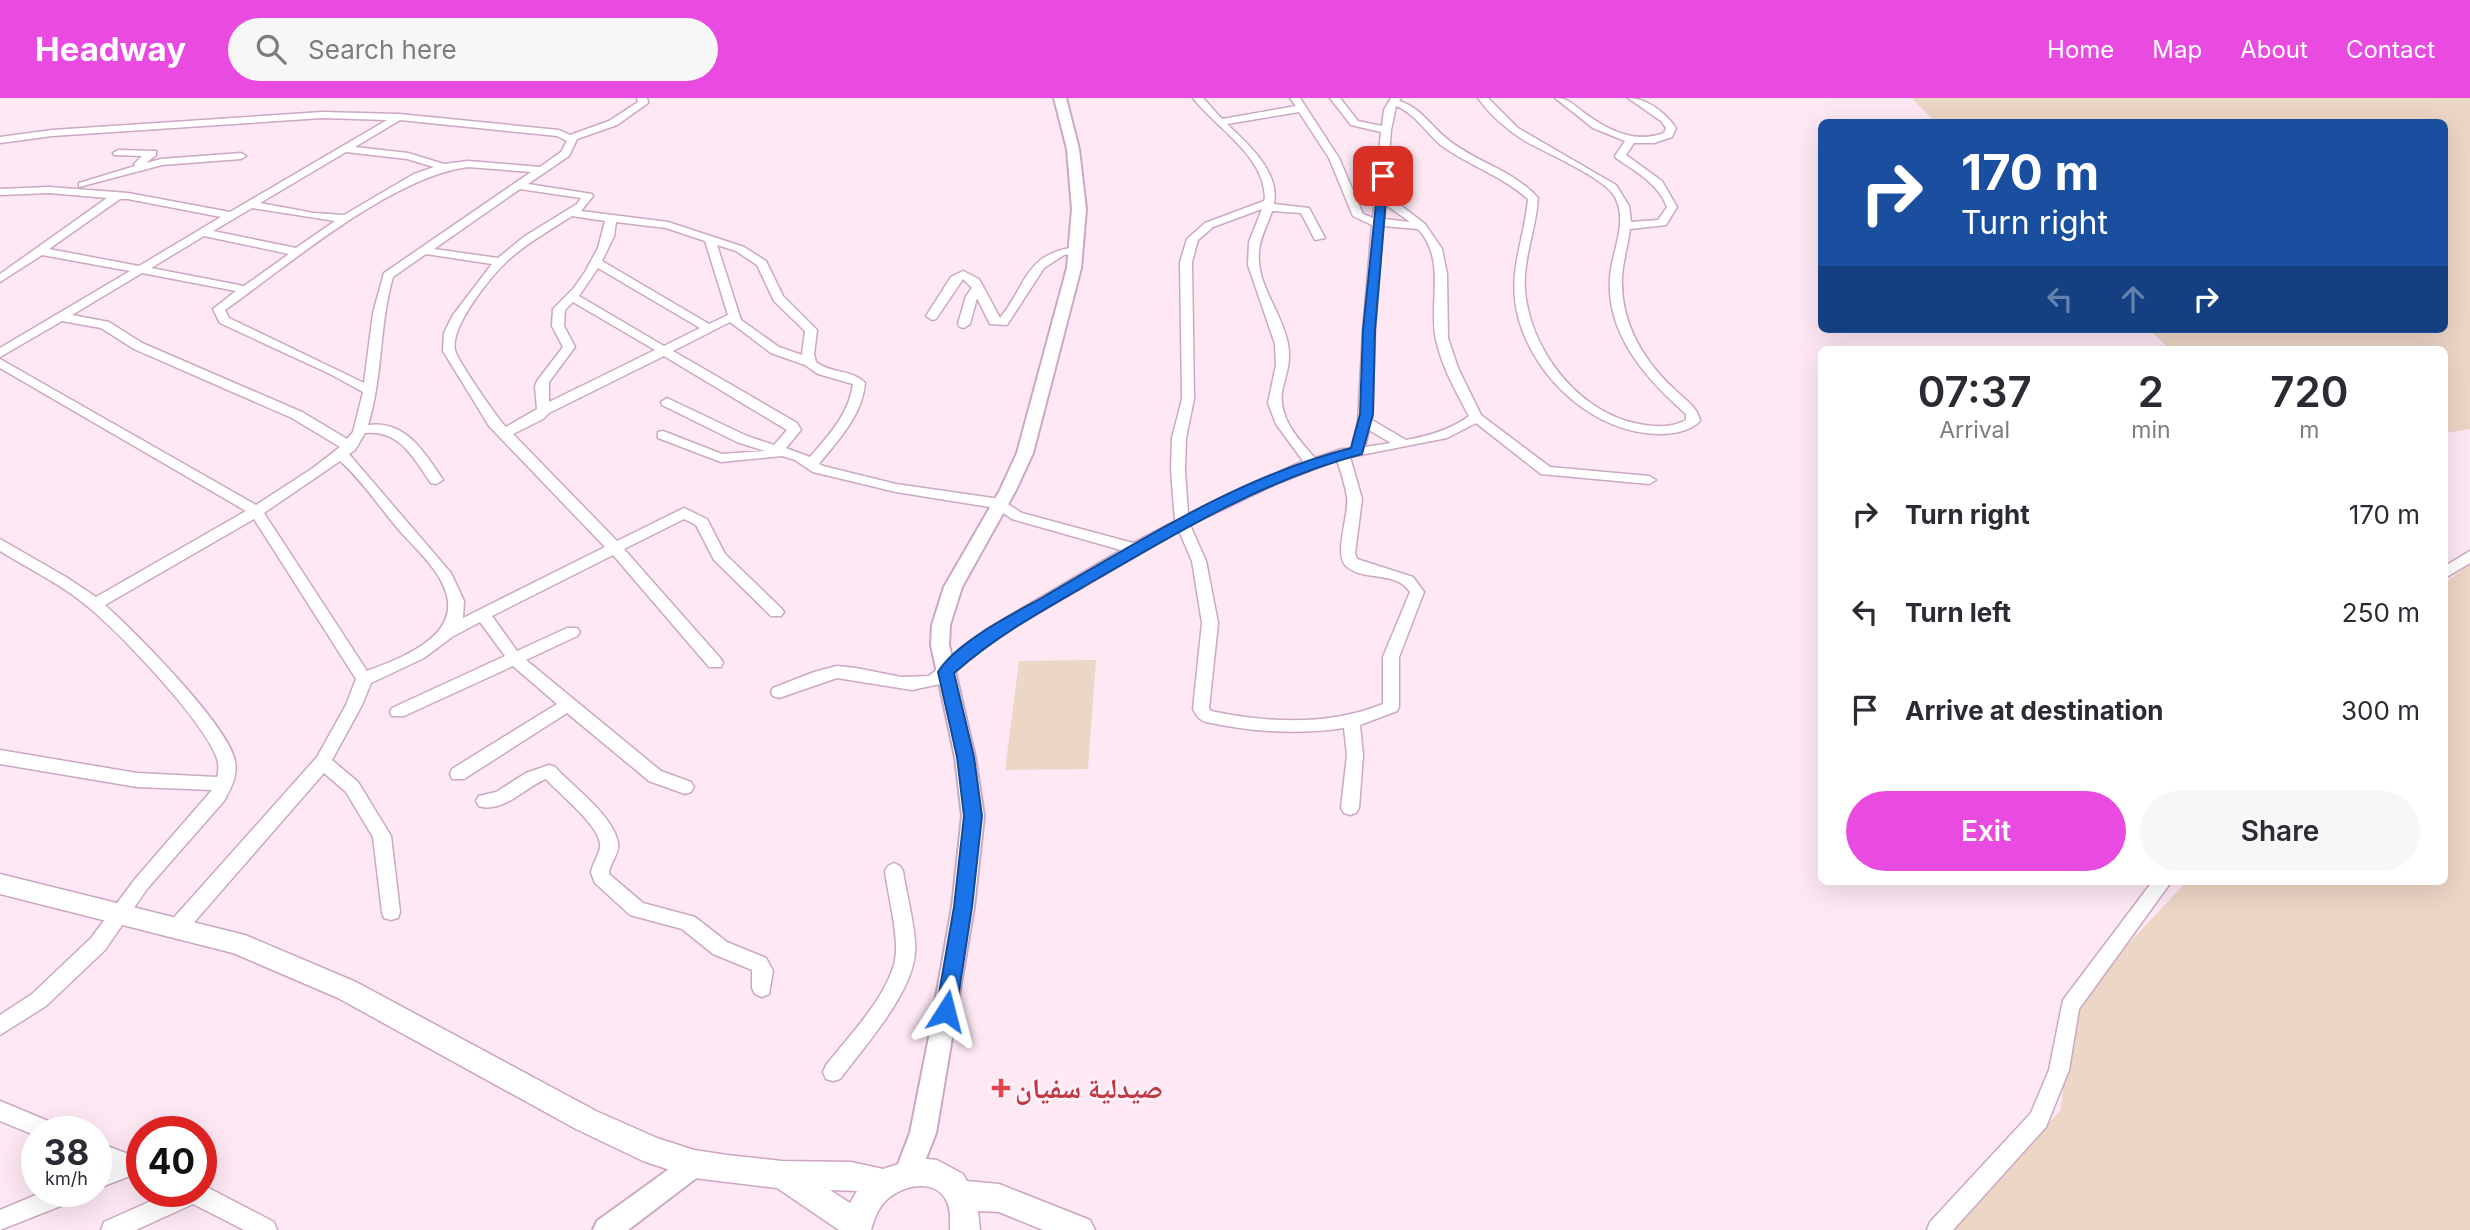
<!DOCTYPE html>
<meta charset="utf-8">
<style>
:root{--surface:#fff;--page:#f7f7f7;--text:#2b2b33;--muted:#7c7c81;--accent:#e94be1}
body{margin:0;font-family:Inter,"Noto Naskh Arabic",sans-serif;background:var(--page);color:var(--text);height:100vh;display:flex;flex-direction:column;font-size:26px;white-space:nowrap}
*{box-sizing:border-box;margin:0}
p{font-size:23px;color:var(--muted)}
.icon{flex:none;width:38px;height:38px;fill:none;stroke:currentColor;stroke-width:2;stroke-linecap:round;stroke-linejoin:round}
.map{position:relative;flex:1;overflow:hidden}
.sheet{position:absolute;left:1818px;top:248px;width:630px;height:539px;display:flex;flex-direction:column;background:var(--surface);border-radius:10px;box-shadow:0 7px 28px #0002}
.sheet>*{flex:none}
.guide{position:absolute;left:1818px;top:21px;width:630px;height:214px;border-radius:10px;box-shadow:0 7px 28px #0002;background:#1a4fa0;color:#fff;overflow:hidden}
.speed{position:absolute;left:21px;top:1018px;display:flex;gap:14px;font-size:35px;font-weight:700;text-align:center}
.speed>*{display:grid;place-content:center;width:91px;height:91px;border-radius:50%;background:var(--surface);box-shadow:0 7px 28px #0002;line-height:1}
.speed small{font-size:18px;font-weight:400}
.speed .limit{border:10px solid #d22;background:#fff;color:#111}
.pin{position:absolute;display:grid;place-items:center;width:60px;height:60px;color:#fff;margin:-30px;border-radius:14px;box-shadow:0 4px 10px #0006}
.me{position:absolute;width:77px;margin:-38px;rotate:9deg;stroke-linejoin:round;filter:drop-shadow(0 0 5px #0008)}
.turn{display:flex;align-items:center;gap:24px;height:147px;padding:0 28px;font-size:32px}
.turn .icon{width:91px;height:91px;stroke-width:2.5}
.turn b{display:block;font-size:49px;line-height:60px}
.lanes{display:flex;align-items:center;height:66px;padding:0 28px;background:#0003;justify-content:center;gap:35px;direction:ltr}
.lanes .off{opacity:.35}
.eta{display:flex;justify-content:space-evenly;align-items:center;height:119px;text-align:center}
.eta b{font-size:42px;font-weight:600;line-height:49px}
.action{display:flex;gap:14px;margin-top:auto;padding:14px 28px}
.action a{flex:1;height:80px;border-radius:42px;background:var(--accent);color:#fff;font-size:28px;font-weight:600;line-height:80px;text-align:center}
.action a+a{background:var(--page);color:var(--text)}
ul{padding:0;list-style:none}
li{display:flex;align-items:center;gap:21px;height:98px;padding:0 28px}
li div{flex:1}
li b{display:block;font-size:26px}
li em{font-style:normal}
header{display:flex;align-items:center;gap:42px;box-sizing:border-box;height:98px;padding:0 35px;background:var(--accent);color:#fff}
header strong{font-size:33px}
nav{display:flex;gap:38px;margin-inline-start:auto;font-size:24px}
.search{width:490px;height:63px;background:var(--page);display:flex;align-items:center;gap:18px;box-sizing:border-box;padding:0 24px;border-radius:38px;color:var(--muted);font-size:26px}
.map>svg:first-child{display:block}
</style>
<header>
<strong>Headway</strong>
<div class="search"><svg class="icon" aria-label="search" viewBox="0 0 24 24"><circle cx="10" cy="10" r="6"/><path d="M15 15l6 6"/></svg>Search here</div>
<nav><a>Home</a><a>Map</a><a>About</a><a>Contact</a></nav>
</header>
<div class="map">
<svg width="2470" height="1132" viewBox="0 0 2470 1132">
<rect width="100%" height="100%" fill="#fde8f4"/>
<!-- green -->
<path fill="#ecd6c6" d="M1911,0H2470V331L2445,335V252H2171L2148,231H2445V24H1935Z
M2470,466V1132H1950L2060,1013L2076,902L2186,784H2445V485Z
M1096,562L1088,671L1005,672L1019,563Z"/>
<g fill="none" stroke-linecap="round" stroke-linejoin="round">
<defs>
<path id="minor" d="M637,0H647L648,5L617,27L577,41L569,58L528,86L592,96L593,98L581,113L668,124L744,149L766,163L783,198L817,232L814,256L816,264C831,276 852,271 865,285C862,318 839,341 819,366L823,368L896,386L1000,401L1022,415L1133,445L1175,423L1171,372L1172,340L1182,301L1180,164L1187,141L1205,125L1264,103L1265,100C1264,57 1217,31 1193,0H1203L1222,21L1296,8L1290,0H1300L1339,60L1363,116L1373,120L1381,34L1351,27L1330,0H1340L1358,23L1382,28L1384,12L1391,0H1401L1399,3C1420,9 1430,27 1446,40C1474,64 1514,72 1538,100C1536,134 1520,167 1526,201C1535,258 1581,315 1639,326C1656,329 1671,330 1686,322V316C1644,279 1602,232 1611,171C1615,147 1627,122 1615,99C1605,80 1546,55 1525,43C1506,31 1491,18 1478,0H1488L1518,30L1616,87L1629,108L1631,124L1658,122L1667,109C1658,85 1636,74 1616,60L1615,58L1625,43L1593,30L1555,0C1568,0 1573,6 1583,14C1607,32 1634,46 1664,35L1666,30L1661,23L1628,0C1647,0 1666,15 1676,30L1672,39L1654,45H1634L1626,57L1662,83L1677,109L1666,127L1630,131C1628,147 1623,163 1622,179C1620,223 1642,261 1673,290C1683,300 1698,309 1700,323C1690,333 1674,336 1660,336C1596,336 1536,282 1519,222C1506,176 1524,145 1528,101C1502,78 1470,68 1442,48C1426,35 1416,16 1396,8L1391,32L1386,96L1425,126L1442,151L1447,176L1448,240L1458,270L1481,317L1550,369L1649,378L1656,382L1649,386L1541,376L1476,325L1447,340L1350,359L1362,401L1355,455L1357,461L1413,479L1424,494L1399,559V609L1397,613L1360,627L1363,657L1359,710L1356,715L1350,717L1344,715L1341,710L1347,657L1344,630C1297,637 1252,634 1206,624C1199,622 1196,617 1193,611L1202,525L1192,463L1179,433L997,539L940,586L912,592L837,580L779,600L773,598L771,594L773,590L814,574L837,568L856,570L901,579L929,578L987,531L1121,452L1012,421L996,410L896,394L813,374L795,362L782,358L721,364L658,340V334L663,333L722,356L765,353L737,344L662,307L661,304L667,300L747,338L774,347L787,332L664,258L549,315L543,321L513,336L617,443L684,410L707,421L725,456L781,510L784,514L781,518H771L714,462L696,427L684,421L624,451L721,561L723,565L721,569H709L613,457L492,518L517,553L567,530H577L580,534L577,538L526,562L661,673L691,684L694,689L691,694L685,696L649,683L567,615L464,681H452L450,676L452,671L557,606L513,568L404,618H392L390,614L392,610L505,558L480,524L452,539L424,560L371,585L362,607L332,662L358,684L391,738L400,814L398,820L391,822L384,820L382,814L373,739L346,694L324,675L183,837L176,839L169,837L167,831L169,825L317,659L346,607L356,581L254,421L105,507C135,534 228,627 235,663C238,678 231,690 224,703L147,791L105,852L46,908L0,937V917L32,896L91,840L135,781L212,692L137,689L0,666V652L137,675L217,679C219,672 219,665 216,658C202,621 115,529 82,504C57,484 27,470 0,453V441L66,479L96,499L246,413L0,270V261L256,407L313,370L340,349L292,320L134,251L101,230L62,223L0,259V250L130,173L42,157L0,184V176L107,100L49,95L0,97V91L49,89L128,95L230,114L387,22L322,20L52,38L0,45V39L52,32L322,14L399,16L559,32L570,37L609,23L638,4ZM1299,14L1329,60L1353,118L1372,127L1363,232L1358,324L1351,351H1342L1315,360C1297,340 1276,317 1283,289C1287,274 1291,262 1288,246C1282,214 1256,187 1259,154C1260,139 1268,126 1272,113L1301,115L1315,142L1325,140L1309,110L1274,106C1280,74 1249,47 1227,26ZM400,22L557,38L567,43L561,54L540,69L468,63L444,66L408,55L355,49ZM346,54L407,61L434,69L414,76L344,117L314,115L260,105ZM468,69L531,74L384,175L373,215L364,285L229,220L225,212C290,166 391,79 468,69ZM520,91L581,100L577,106L525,138L498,160L434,151ZM120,101H128L221,119L139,168L49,151ZM1385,106L1410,124L1384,121ZM252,110L335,123L296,150L213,133ZM1262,111L1249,144L1248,167L1275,246L1276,267L1268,305L1276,326L1303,363L1188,416L1185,372L1186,340L1194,301L1192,164L1198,142L1213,129ZM572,118L605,123L598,150L585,174L573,191L553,211L552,228L563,249L537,283L535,288L537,311L506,329C498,321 457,262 455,252C450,229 489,181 505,165C525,146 549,133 572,118ZM616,124L666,130L705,143L728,217L709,226L602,163L614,138ZM1383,128L1418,131C1447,162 1428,205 1436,242C1442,269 1456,294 1469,318C1450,332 1429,338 1406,342L1372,322L1375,232ZM204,138L289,156L244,188L151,170ZM717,147L736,153L757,167L774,203L805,233L802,257L779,249L741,222ZM426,156L492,166L453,217L444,235L443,253L489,328L605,449L463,520L464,503L451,475L349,356L355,352L365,335C400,331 414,361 431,385L436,386L443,382C425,355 406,322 368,327C383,279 379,227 393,179ZM598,170L700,230L664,248L579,198ZM142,175L236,193L213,211L220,225L330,276L363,294L353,334L347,341L302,314L142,245L109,224L72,217ZM573,204L655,252L549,304V284L575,249L564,228L565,212ZM730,224L771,255L805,267L818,276L853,286C849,316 829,337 810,359L786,350L801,332L797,325L673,253ZM1369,332L1391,345L1365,349ZM1337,362C1341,374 1345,386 1347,399C1350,415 1333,456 1346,468C1363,484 1396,472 1410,494L1383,559V606C1329,628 1267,625 1211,613L1209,610L1218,525L1206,463L1190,427L1278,385ZM340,363C363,383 379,409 399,432C413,448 430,463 440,481C471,534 407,558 367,573L264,415Z
M118,52L156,53V57L146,65L161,61L241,55L246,58L241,61L162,67L79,89V85L135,68L134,66L142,58L114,57L113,55Z
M1077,149L1081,150V154L1064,157L1044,170L1007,227L990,226L977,200L970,226L964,230L960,229L958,226L966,198L972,190L963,181L936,221L932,222L926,218L951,179L963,173L979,181L1000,220C1028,185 1025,155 1077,149Z
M2470,453V465L2445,480V468Z
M549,667L555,669C573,689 614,718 618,745C620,756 609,765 609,776L643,805L695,819L727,844L766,860L773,873L769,896L762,899L755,896L752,890V872L713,856L682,831L630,817L595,785L591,775C592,766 599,758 600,749C603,730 558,695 546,681C525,689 503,716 479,708L476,703L479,698L496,694L526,675Z
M894,765L900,768L903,773C906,794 917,835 915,854C913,895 864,949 840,981L833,983L826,981L823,974L826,967C848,939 895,891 896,853C897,830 888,797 885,773L888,768Z
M2152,784H2171L2079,911L2069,972L2046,1029L1953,1132H1927L1930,1124L2031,1015L2049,972L2063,902Z
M0,1003L58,1027L61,1034H37V1038L0,1023Z
M96,1044L142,1061V1082L130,1078L96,1091V1070L104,1067L96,1064Z
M201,1086L274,1124L277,1132H244L193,1106L136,1132H101L104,1124L171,1094H201Z
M43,1094H79L76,1102L0,1132V1112Z"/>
<path id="tertiary" d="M1054,0H1066L1079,51L1086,111L1081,170L1033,355L1016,392L962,489L950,527L949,547L975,659L984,718L974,809L936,1035L917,1083L908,1087L899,1083L895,1074L910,1035L929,939L952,809L962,718L955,659L931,547L932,527L944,489L1000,392L1017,355L1067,170L1072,111L1067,51Z
M694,1053L703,1057L707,1066L703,1075L628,1132H593L597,1123Z"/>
<path id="secondary" d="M0,776L245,837L356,884L596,1013L657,1040L694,1052L727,1057L782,1063L851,1064L883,1071L917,1060L937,1062L963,1076L967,1083L999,1086L1090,1122L1095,1132H1043L999,1114L978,1113L980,1132H950C950,1123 951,1112 947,1104C937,1081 907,1086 890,1099C879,1107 875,1119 871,1132H839L777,1090L694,1080L643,1063L576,1031L338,900L233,855L0,796ZM830,1092L857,1093L850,1105Z"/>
</defs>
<!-- minor casing -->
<use href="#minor" stroke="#cca8c2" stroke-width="3"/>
<!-- tertiary casing -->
<use href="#tertiary" stroke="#cca8c2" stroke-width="4"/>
<!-- secondary casing -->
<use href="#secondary" stroke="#cda4c1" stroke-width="3"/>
<!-- minor -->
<use href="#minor" fill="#fff" fill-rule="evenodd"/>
<!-- tertiary -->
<use href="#tertiary" fill="#fff" fill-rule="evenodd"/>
<!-- secondary -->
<use href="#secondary" fill="#fff" fill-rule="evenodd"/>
</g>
<!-- route -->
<path fill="#1a73e8" stroke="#114b97" stroke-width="2" d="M1379,76L1388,78L1375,232L1373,316L1362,356C1267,381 1181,432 1097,481C1045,511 999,536 954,575L974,659L982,718L972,809L956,913L953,919L946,922L939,919L936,913L954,809L964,718L957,659L938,574C956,544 1015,515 1045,498C1143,441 1241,378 1351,350L1360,316L1363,232Z"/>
<!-- markers -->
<path fill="#e0444e" stroke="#ffeff8" stroke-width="2.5" d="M997.5 979.5h7v7h7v7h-7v7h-7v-7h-7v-7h7z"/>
<g text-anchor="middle" stroke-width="6" stroke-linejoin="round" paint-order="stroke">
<!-- near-health labels -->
<g font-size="28" font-weight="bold" fill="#be3a42" stroke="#ffeff8" text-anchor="start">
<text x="1015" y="1000">صيدلية سفيان</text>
</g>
</g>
</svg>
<div class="speed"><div>38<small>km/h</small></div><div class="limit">40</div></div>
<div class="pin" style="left:1383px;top:78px;background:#d93025"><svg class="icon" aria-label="arrive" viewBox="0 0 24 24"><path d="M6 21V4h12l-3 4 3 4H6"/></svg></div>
<svg class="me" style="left:946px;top:913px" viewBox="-20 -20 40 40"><path d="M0-17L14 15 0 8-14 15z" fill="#1a73e8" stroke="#fff" stroke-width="4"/></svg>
<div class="guide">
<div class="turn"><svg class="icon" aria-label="right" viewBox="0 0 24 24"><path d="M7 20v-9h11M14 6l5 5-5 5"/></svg><div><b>170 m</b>Turn right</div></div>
<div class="lanes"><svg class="icon off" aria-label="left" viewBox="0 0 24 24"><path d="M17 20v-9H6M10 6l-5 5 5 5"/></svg><svg class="icon off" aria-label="ahead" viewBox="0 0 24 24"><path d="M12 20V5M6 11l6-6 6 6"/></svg><svg class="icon" aria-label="right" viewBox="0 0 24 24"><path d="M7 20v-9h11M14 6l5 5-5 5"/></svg></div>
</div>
<section class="sheet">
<div class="eta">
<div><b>07:37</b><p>Arrival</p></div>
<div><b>2</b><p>min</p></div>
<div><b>720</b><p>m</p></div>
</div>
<ul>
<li><svg class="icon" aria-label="right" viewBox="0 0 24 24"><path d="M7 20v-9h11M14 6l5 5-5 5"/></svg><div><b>Turn right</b></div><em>170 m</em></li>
<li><svg class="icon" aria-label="left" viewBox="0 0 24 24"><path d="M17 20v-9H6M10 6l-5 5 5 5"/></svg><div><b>Turn left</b></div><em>250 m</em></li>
<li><svg class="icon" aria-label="arrive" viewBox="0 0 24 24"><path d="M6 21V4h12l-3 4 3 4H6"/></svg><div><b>Arrive at destination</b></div><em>300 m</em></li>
</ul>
<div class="action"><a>Exit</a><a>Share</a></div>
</section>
</div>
